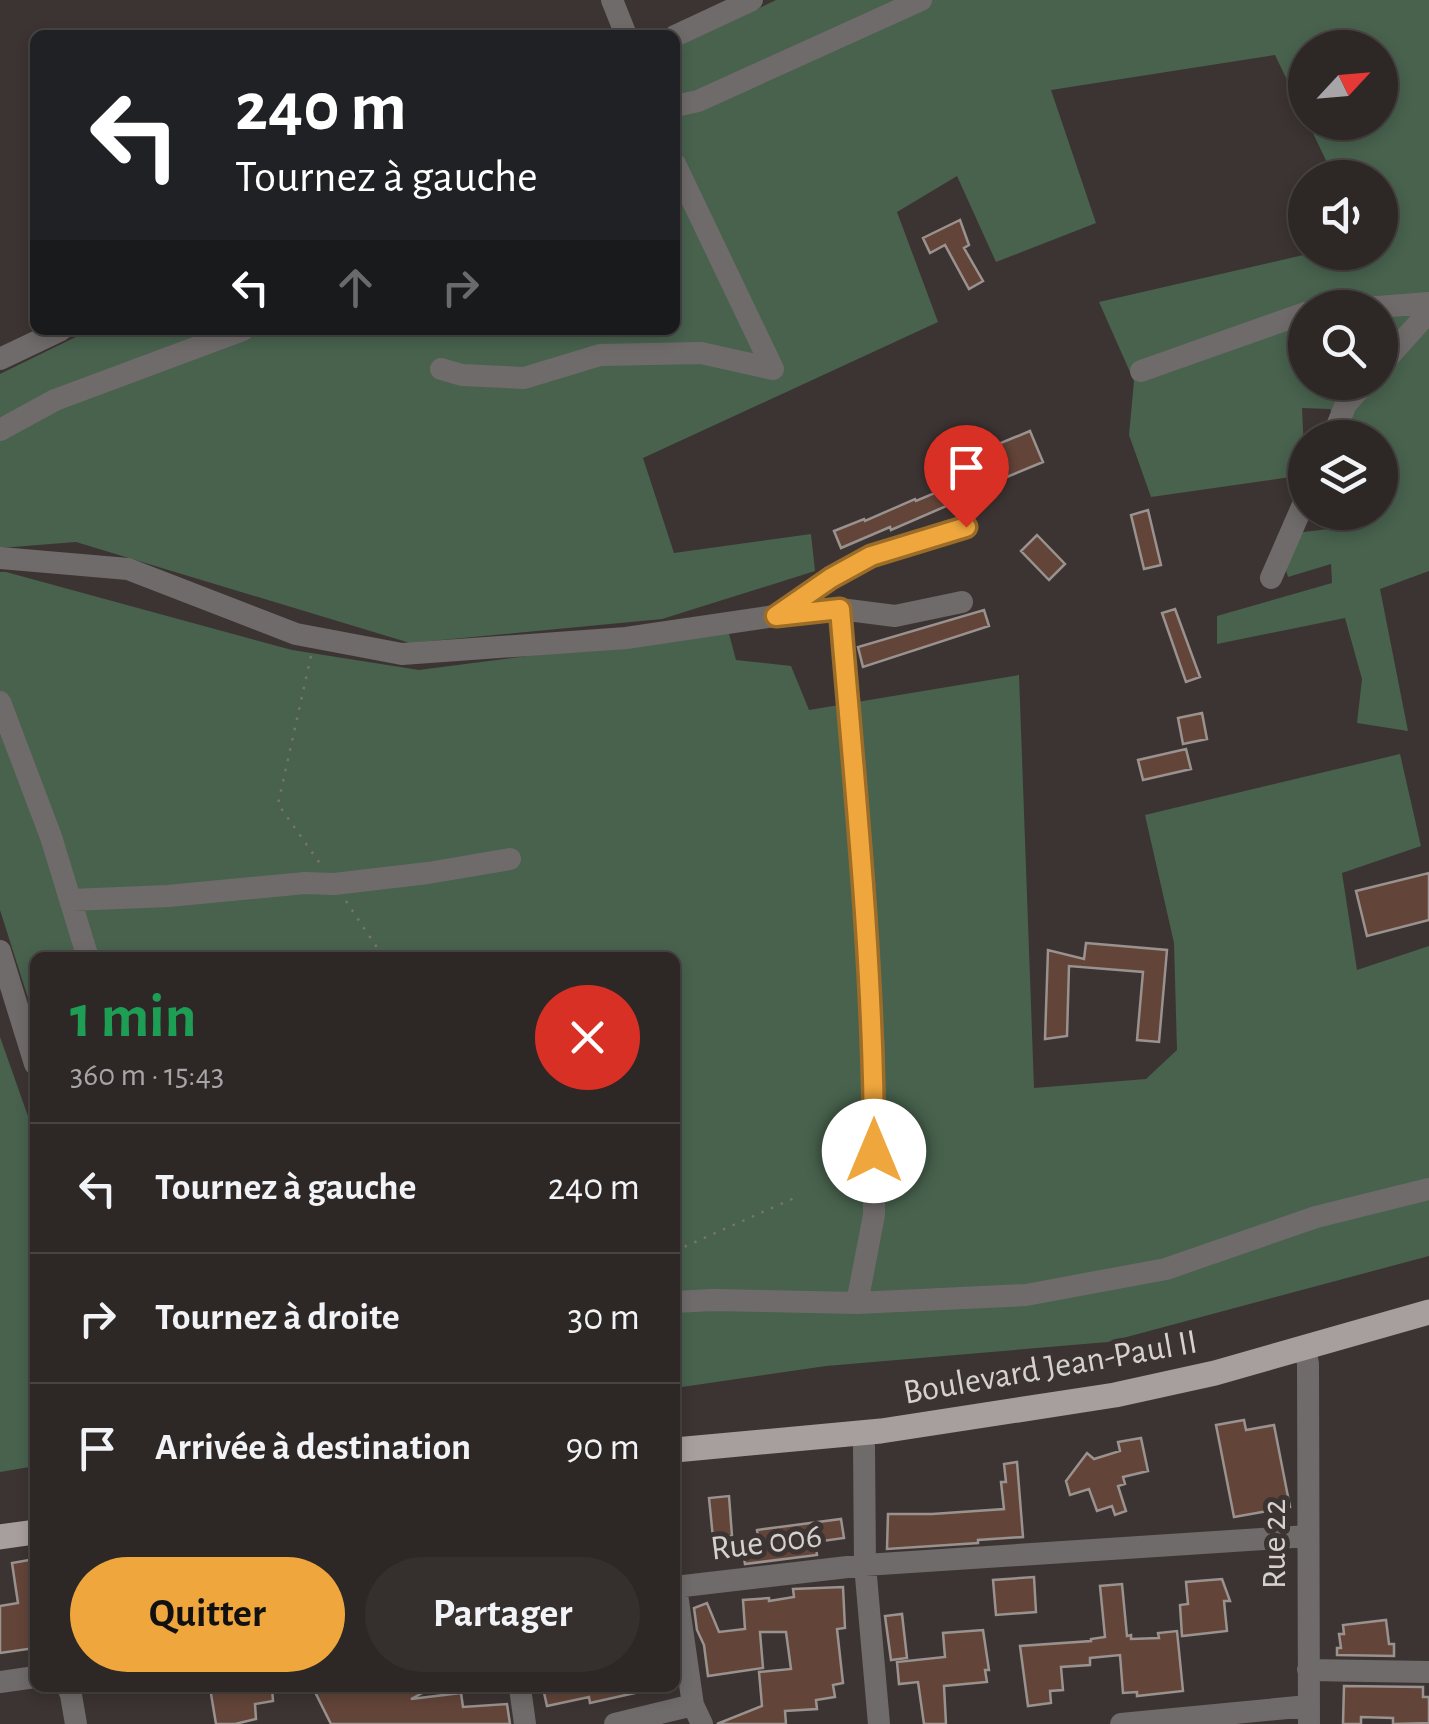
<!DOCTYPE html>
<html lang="fr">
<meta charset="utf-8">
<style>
:root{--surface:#2d2726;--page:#352f2e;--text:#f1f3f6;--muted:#a7a5a7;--line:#484443;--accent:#efa73d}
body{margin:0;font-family:"Alegreya Sans",sans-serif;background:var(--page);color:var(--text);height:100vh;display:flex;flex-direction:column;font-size:38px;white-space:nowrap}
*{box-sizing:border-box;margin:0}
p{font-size:32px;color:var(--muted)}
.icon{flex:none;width:55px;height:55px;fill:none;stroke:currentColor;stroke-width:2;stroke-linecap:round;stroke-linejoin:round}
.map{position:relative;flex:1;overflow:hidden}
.sheet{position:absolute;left:30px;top:952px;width:650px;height:740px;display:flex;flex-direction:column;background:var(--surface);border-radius:15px;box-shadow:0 5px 15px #0003,0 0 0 2px var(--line)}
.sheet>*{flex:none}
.banner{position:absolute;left:30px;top:30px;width:650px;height:305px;border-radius:15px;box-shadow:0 5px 15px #0003,0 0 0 2px var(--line);background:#202124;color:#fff;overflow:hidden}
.needle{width:65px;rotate:64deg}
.fabs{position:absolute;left:1288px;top:30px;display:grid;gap:20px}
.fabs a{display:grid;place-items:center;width:110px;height:110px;border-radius:50%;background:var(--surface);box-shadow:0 5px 15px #0003,0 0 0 2px var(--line);font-size:50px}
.pin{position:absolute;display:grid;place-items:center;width:85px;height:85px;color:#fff;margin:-102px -42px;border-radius:50% 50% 50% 0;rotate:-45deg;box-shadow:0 0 10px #0007}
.pin .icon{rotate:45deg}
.me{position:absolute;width:110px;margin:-55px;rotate:0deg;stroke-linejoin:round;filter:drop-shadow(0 0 8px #0008)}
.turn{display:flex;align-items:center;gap:35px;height:210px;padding:0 40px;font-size:45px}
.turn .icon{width:130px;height:130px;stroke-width:2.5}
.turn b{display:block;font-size:70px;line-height:85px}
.lanes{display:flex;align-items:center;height:95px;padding:0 40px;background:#0003;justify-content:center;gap:50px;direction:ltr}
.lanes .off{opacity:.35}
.round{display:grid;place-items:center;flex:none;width:105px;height:105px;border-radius:52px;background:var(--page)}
.overview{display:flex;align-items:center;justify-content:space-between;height:170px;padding:0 40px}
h1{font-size:60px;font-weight:700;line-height:75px;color:#1e9e55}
.primary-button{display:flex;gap:20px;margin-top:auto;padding:20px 40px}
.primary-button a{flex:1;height:115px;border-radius:60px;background:var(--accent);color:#111;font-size:40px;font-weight:700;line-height:115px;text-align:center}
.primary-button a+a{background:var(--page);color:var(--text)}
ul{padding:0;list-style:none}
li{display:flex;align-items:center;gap:30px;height:130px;padding:0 40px;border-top:2px solid var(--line)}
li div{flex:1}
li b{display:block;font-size:38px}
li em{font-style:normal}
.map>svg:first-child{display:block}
</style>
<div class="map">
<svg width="1429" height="1724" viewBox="0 0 1429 1724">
<rect width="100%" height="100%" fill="#3c3432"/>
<!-- green -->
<path fill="#48624e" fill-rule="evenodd" d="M776,0H1429V571L1380,589L1408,731L1357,723L1362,679L1345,618L1217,644V616L1332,583L1331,564L1288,577L1284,563L1296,533L1344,527L1346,513L1380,512V438C1346,437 1348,439 1330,409L1302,408L1305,475L1151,497L1129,435L1134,381L1099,302L1312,253L1380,252V178L1334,177L1308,123L1380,122V48H1305V117L1275,55L1051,90L1096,223L996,262L957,176L897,212L938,322L643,458L674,553L811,534L815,571L662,619L410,643L76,542L0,548V374L90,330H675V48ZM1305,308H1380V382H1305Z
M0,572H6L292,650L419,670L728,630L736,660L791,666L809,710L1019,675L1034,1088L1146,1079L1177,1050L1174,943L1145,815L1400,754L1421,846L1342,873L1357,970L1429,946V1256L1108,1342L826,1366L675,1388V958H35V1020L0,910Z
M0,1037L35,1136V1466L0,1472Z"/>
<!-- building -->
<path fill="#634439" stroke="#9a928f" stroke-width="2.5" d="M960,220L969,245L964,248L983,281L969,289L945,245L930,253L923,238Z
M1030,431L1043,462L973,491L974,494L891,530L890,527L841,548L834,531L864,519L865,521L915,499L916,501L975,476L967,457Z
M1148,510L1161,565L1144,569L1131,515Z
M1037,535L1065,564L1049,580L1021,551Z
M1175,609L1200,677L1186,682L1162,613Z
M984,610L989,626L863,667L858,647Z
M1202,713L1207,739L1183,744L1178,718Z
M1186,749L1191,769L1143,780L1138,760Z
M1429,873V920L1367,936L1356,891Z
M1086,943L1167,950L1159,1042L1137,1040L1143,972L1069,966L1067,1036L1045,1039L1048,950L1084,959Z
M1244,1420L1246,1430L1274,1425L1290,1507L1234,1517L1216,1425Z
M1141,1438L1148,1471L1123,1477L1125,1484L1118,1486L1126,1511L1115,1515L1112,1506L1097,1511L1089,1489L1070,1495L1066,1481L1087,1453L1094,1459L1120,1451L1118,1442Z
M1017,1462L1023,1537L978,1540V1543L887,1549L888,1514H932L1004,1509L1001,1482H1006L1004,1464Z
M729,1496L732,1536L713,1538L709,1498Z
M841,1519L844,1538L815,1542L817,1555L745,1564L743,1552L760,1549L757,1530Z
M35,1559V1648L0,1653V1606L18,1603L12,1563Z
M1034,1577L1036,1612L996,1615L993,1580Z
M1222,1579L1230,1601H1224L1227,1631L1182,1636L1180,1605L1188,1604L1186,1582Z
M1122,1584L1127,1636L1131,1635V1639L1159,1638L1158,1633L1177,1631L1183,1691L1137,1696V1692L1123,1693L1120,1655L1090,1658V1665L1061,1667L1063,1690L1050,1691L1051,1703L1028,1706L1020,1646L1091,1641V1639L1105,1637L1100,1586Z
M843,1587L845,1628L837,1629L843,1683L833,1685L835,1697L816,1700L817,1709L785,1711L786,1724H717L762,1706L759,1672L791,1669L786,1632H760L763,1668L708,1676L704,1645L697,1630L694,1608L707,1603L719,1632L745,1629L743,1600L769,1598V1601L794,1597L793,1589Z
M902,1614L907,1658L891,1660L885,1616Z
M1386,1620L1389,1644H1394V1656L1337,1655V1648H1341L1339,1634H1344L1343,1625Z
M983,1630L989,1670H985L987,1682L944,1686L946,1724H924L918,1682L899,1684L897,1662L945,1657L943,1633Z
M1344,1686L1423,1687V1697H1429V1723L1393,1724V1718L1361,1717V1724H1343Z
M210,1688H272L273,1701L255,1704L256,1719L235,1724H216Z
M313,1688H432L411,1699L461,1693L463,1707L507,1704L510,1724H331Z
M543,1688H635V1693L590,1703L589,1697L547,1706Z"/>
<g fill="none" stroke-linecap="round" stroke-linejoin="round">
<!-- path -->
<path stroke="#787270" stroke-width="2.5" stroke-dasharray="2.5 8" stroke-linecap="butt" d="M311,656L278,804L321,865
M346,901L384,958
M675,1251L799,1196"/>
<!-- minor -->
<path stroke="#6f6b6a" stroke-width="22" d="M612,0L626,35
M675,36L752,0
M675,106L698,101L921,0
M1365,308L1429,303
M0,359L61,330
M1380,366L1429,312
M441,369L462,375L524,378L600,355L701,353L773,369L675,164
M1141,371L1305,313
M0,430L55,400L243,330
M1332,438L1346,404L1366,382
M0,558L128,569L296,634L402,654L626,638L775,616L831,578L871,555L966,527
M1271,578L1305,500
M840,609L864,878L874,1054V1215L857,1303
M779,615L840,609L895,616L962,602
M0,702L51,837L88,958
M71,900L168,896L305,883L334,884L428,873L510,859
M0,951L35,1064
M675,1302L712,1300L857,1303L1026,1295L1166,1269L1316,1217L1429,1189
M1305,1348L1308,1364L1309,1724
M864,1447L865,1565L879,1724
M675,1587L865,1565L1308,1536
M676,1587L693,1705L702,1724
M1308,1670L1429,1672
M0,1682L35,1677
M68,1688L71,1695L76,1724
M520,1688L525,1724
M615,1724L693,1705
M1121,1724L1308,1706"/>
<!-- major -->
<path stroke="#a79f9d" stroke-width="25" d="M675,1450L881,1431L1115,1395L1215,1373L1429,1312
M0,1537L35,1532"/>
</g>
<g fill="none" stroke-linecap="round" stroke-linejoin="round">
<defs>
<path id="route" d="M874,1151C874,969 855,789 840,609L776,616L831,578L871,556L966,527"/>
</defs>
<!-- route casing -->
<use href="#route" stroke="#9b6d28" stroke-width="25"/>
<!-- route -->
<use href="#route" stroke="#efa73d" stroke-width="18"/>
</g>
<g text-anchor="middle" stroke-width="10" stroke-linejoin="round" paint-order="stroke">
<!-- street labels -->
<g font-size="35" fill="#d5d1cf" stroke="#3c3432">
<text transform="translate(1050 1366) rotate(-10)" y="12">Boulevard Jean-Paul II</text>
<text transform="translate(766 1541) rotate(-7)" y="12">Rue 006</text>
<text transform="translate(1273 1544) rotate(-90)" y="12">Rue 22</text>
</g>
</g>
</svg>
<div class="fabs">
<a><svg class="needle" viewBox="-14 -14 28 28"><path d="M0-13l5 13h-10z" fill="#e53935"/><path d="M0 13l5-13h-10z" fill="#a7a5a7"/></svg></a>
<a><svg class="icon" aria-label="sound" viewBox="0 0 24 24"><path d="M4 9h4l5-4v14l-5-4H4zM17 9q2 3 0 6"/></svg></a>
<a><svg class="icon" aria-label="search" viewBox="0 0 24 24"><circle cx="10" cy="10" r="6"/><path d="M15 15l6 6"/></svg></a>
<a><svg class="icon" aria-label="layers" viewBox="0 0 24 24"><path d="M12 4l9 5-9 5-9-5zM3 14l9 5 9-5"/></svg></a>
</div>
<div class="pin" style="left:966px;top:527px;background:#d93025"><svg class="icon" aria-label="arrive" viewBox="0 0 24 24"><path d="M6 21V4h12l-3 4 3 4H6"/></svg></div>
<svg class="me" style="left:874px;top:1151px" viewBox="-20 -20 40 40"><circle r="19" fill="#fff"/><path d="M0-13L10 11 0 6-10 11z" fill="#efa73d"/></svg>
<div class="banner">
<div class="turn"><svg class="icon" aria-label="left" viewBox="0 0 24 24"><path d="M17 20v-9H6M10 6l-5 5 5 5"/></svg><div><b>240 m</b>Tournez à gauche</div></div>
<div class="lanes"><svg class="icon" aria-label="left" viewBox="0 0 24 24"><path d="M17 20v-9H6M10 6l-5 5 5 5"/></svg><svg class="icon off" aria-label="ahead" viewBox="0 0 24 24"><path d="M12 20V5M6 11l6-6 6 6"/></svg><svg class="icon off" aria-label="right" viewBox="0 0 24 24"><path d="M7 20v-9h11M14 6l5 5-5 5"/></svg></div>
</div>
<section class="sheet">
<div class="overview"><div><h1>1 min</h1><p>360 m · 15:43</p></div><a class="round" style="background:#d93025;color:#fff"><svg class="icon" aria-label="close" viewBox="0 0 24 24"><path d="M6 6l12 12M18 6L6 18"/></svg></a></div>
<ul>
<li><svg class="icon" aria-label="left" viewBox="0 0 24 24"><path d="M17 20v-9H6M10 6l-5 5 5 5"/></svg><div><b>Tournez à gauche</b></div><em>240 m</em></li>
<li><svg class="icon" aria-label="right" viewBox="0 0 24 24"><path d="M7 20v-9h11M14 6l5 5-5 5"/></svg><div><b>Tournez à droite</b></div><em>30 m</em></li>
<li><svg class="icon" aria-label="arrive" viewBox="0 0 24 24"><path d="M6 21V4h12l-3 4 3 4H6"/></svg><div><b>Arrivée à destination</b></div><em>90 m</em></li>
</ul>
<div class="primary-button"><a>Quitter</a><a>Partager</a></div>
</section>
</div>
